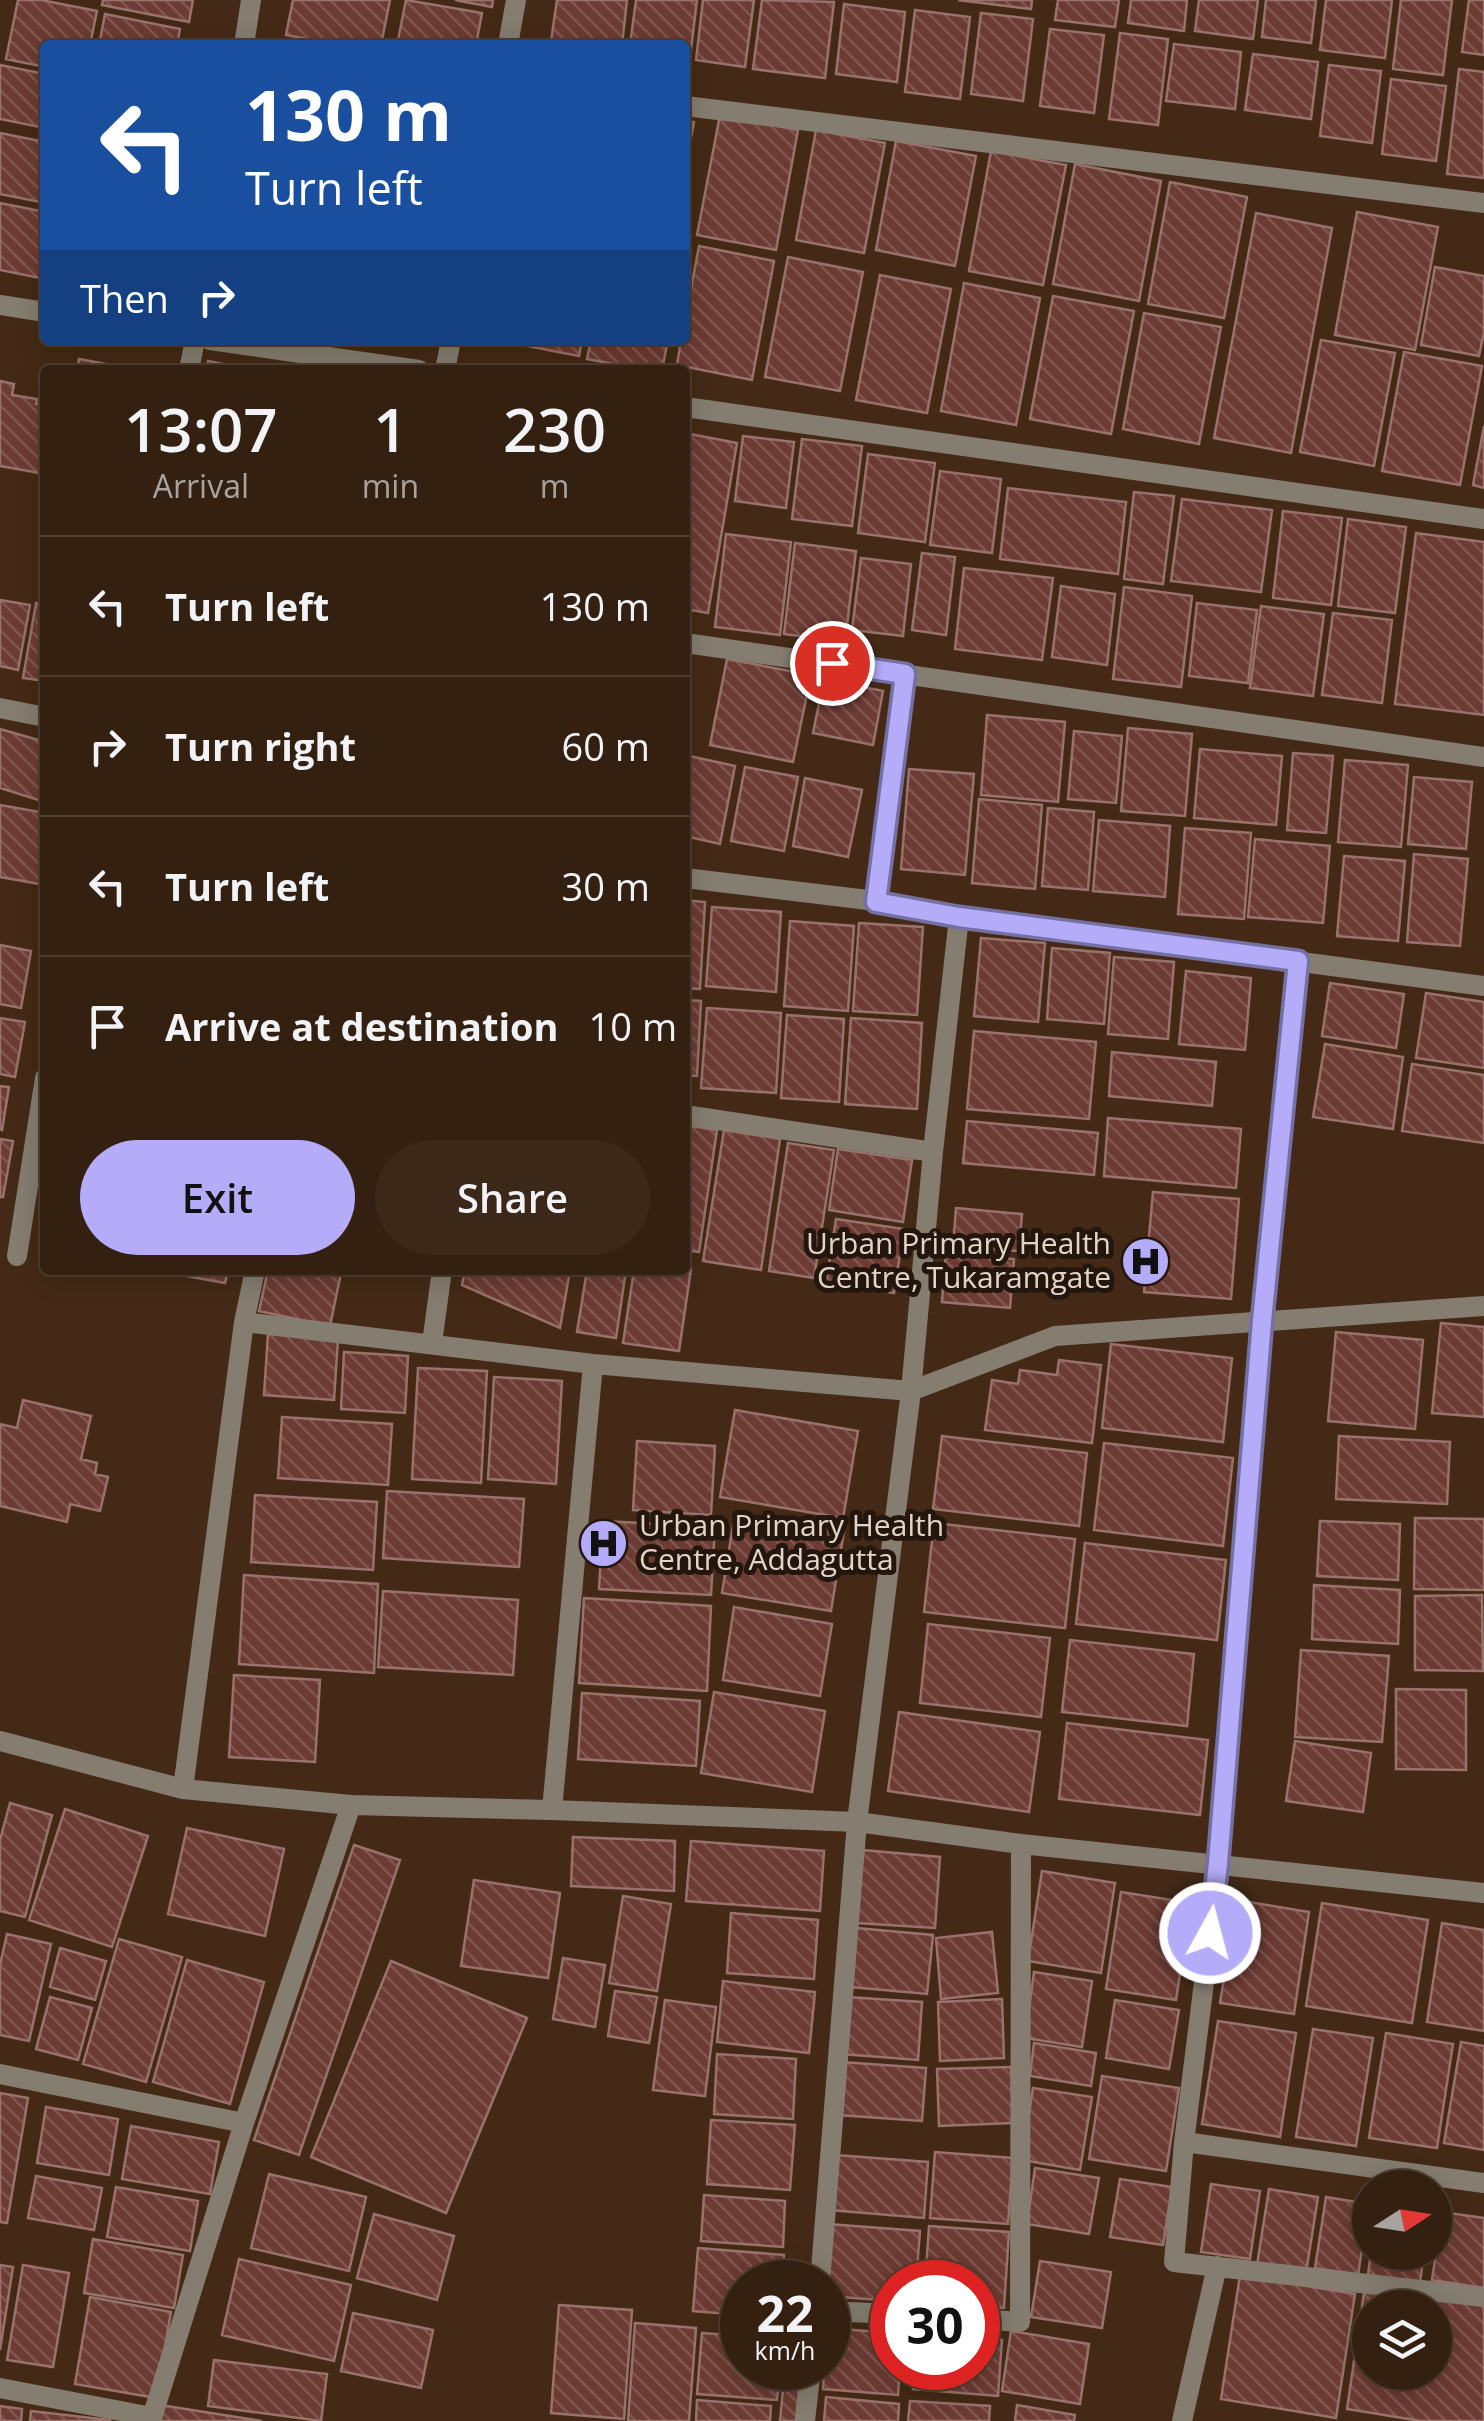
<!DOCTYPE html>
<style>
:root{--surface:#332010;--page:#3b2819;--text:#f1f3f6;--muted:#a9a39f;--line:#4e3e30;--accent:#b4acf9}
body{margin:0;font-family:"Open Sans",sans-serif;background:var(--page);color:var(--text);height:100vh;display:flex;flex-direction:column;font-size:38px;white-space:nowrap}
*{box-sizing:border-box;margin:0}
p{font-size:32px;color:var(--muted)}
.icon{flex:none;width:55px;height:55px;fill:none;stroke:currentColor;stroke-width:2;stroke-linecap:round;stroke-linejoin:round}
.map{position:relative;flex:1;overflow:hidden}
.drawer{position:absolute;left:40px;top:365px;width:650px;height:910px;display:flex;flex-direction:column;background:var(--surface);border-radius:10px;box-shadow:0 5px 25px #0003,0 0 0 2px var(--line)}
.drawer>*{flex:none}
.top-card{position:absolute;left:40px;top:40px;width:650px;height:305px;border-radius:10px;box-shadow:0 5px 25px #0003,0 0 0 2px var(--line);background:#1a4fa0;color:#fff;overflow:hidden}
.needle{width:65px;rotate:78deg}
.buttons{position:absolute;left:1352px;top:2170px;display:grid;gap:20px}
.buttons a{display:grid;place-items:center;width:100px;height:100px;border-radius:50%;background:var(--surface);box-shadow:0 5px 25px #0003,0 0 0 2px var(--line);font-size:50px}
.speed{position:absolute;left:720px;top:2260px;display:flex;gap:20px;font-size:50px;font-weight:700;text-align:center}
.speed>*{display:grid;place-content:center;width:130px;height:130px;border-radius:50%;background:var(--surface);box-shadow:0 5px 25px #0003,0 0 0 2px var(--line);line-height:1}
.speed small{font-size:25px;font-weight:400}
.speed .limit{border:15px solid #d22;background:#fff;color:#111}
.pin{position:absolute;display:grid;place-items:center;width:85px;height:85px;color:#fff;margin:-42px;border:5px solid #fff;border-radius:50%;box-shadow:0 2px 10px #0007}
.me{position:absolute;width:110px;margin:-55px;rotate:7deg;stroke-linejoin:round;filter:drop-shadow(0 0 8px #0008)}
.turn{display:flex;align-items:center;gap:35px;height:210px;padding:0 40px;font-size:45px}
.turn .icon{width:130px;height:130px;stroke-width:2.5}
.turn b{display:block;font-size:70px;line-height:85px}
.then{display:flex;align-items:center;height:95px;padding:0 40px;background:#0003;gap:20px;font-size:38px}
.eta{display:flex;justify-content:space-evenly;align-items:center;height:170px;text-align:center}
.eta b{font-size:60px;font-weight:600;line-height:70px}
.action{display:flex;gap:20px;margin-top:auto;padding:20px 40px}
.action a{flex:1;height:115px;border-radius:60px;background:var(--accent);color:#111;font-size:40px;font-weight:600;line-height:115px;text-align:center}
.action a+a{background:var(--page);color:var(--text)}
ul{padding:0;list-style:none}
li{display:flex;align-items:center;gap:30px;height:140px;padding:0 40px;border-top:2px solid var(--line)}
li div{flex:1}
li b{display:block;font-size:38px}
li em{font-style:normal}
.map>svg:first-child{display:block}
</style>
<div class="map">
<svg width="1484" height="2421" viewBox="0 0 1484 2421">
<defs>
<pattern id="building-back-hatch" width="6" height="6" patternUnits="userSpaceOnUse" patternTransform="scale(2.5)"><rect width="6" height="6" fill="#6c3b33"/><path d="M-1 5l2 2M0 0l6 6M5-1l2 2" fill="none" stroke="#81564f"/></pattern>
</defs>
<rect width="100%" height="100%" fill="#442a16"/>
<!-- building -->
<path fill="url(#building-back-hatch)" stroke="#98726b" stroke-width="2.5" fill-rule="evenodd" d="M18,0H41L97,11L90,45H45V67L6,59Z
M103,0H193L189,22L102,5Z
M293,0H390L381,45H339L286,35Z
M406,0L482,13L476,45H397Z
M455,0H493L492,7Z
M557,0H627L622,45H579L551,41Z
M636,0H697L689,66L685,65V45H630Z
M703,0H754L745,67L696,60Z
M762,0L834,2L825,78L753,69Z
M958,0H1032L1031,9Z
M1058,0H1119L1115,27L1055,20Z
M1131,0H1187L1184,31L1128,23Z
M1199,0H1258L1253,39L1195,31Z
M1266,0H1316L1311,43L1262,37Z
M1326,0H1392L1385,58L1320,50Z
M1401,0H1452L1443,75L1393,69Z
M1469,0H1484V55L1462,52Z
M844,4L905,12L897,82L836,74Z
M915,10L970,17L960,99L905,92Z
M981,13L1033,19L1023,101L971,94Z
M105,14L180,29L177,45H99Z
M1050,29L1104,35L1094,113L1040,106Z
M1120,33L1168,39L1158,125L1109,119Z
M1174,44L1241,52L1235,109L1166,101Z
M1253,54L1318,62L1311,119L1245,110Z
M0,65L45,74V128L0,119Z
M1329,65L1381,71L1372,143L1320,136Z
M1459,69L1484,72V178L1447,174Z
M1391,79L1446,86L1436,161L1382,154Z
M720,115L798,130L776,250L697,235Z
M685,121L694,122L685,169Z
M816,130L885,143L864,253L796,240Z
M0,133L45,142V203L0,194Z
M896,141L976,156L955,266L876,250Z
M991,151L1066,165L1043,285L969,271Z
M1075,164L1161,181L1139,301L1053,284Z
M1170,182L1247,197L1224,318L1148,304Z
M0,203L45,212V279L0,270Z
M1357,212L1438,227L1415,350L1335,335Z
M1256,213L1332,228L1291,453L1214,438Z
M699,246L774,261L752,380L677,365L681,340H685V321Z
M788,257L863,272L840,391L765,377Z
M1435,267L1484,276V332L1479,356L1421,345Z
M880,275L951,289L927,413L856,400Z
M964,283L1040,298L1016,425L941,411Z
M1053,296L1134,311L1111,434L1030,419Z
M1144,313L1221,327L1199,444L1123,429Z
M496,340H582L579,356Z
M591,340H668L662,370H646L587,359Z
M1321,340L1395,353L1374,466L1300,452Z
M1404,352L1482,366L1460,485L1382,471Z
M79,359L123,367V370H77Z
M208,361L252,370H206Z
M0,381L14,384L12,395L37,399L36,404L45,405V474L0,466Z
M1484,426V488L1473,485Z
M685,433L737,443L708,613L685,609Z
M743,436L794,442L786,508L735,501Z
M802,439L862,446L852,526L792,519Z
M868,454L935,463L925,542L858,533Z
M940,471L1001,479L992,553L930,545Z
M1008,488L1126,502L1118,574L1000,559Z
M1134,492L1174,496L1163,584L1124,579Z
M1182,499L1272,510L1261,592L1171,581Z
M1283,511L1342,518L1331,605L1273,598Z
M1348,519L1406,527L1395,613L1338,606Z
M1416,533L1484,542V715L1395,704Z
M726,534L791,542L780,635L715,627Z
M795,543L856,551L845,642L784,634Z
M922,553L955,557L946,635L912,630Z
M861,558L911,564L903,636L852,630Z
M964,568L1053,578L1042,660L955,649Z
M1061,586L1115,594L1107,665L1052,657Z
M1124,587L1192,596L1181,687L1113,679Z
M0,600L30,605L18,670L0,666Z
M36,603L45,605V681L23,678Z
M1197,603L1257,610L1248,683L1189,676Z
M1261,606L1324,614L1313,696L1250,688Z
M1333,613L1392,620L1382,703L1322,695Z
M727,659L811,675L793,762L710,745Z
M824,679L883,691L873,745L813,733Z
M987,715L1065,722L1058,802L981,795Z
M1128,728L1192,734L1185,816L1121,811Z
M0,729L45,742V802L0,788Z
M1074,731L1122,736L1116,803L1068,799Z
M1200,749L1282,756L1276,825L1194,818Z
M1293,753L1333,756L1326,833L1287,830Z
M685,755L735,766L720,844L685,836Z
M1345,760L1408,765L1401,847L1338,842Z
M745,767L798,777L784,851L731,841Z
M909,769L974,774L965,875L901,869Z
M1414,777L1472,782L1466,849L1408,844Z
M805,778L862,790L848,857L793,846Z
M979,799L1042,805L1035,889L972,883Z
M0,805L45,813V885L0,877Z
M1048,808L1094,812L1088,890L1042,886Z
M1099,820L1170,826L1165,897L1093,891Z
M1185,828L1251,833L1244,919L1178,914Z
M1255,839L1330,846L1323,923L1248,917Z
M1414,854L1468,859L1460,946L1407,942Z
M1344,856L1405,861L1398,941L1337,936Z
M685,900L705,902L700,989L685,988Z
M712,907L781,912L776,992L706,986Z
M790,921L854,926L848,1011L784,1006Z
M859,923L923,927L917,1015L853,1011Z
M981,938L1045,943L1038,1022L974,1016Z
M0,945L31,951L21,1008L0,1004Z
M1052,948L1110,953L1104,1024L1047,1019Z
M1114,957L1174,962L1168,1039L1108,1034Z
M1186,971L1251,978L1245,1050L1179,1044Z
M1330,983L1404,994L1396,1048L1322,1036Z
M1426,993L1484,1002V1068L1416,1058Z
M685,1000L701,1001L697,1076L685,1075Z
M707,1008L781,1013L776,1093L701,1088Z
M787,1015L844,1019L839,1102L781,1098Z
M0,1018L25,1022L15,1077L0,1074Z
M851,1018L922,1023L917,1109L845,1104Z
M974,1031L1096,1042L1089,1119L967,1109Z
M1325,1044L1403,1057L1393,1129L1313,1117Z
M1112,1052L1216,1062L1212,1106L1109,1096Z
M1412,1064L1484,1075V1143L1402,1131Z
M0,1086L9,1087L2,1130L0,1129Z
M1108,1118L1241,1129L1236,1188L1104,1176Z
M967,1121L1098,1133L1094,1175L963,1163Z
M685,1125L717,1130L699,1252L685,1250Z
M724,1130L780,1139L761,1270L703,1261Z
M0,1139L13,1141L3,1197H0Z
M788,1143L834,1150L814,1278L769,1271Z
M838,1149L912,1160L903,1222L829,1210Z
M1153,1192L1239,1199L1231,1299L1144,1292Z
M956,1208L1022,1214L1019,1251L953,1246Z
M836,1219L904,1229L894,1293L826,1283Z
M946,1252L1014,1259L1010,1308L942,1302Z
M685,1268L691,1269L679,1351L623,1343L634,1270H685Z
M154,1270H228L225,1283Z
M268,1270H324L341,1273L330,1326L259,1311Z
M465,1270H570L560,1328L462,1285Z
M587,1270H626L616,1338L577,1332Z
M1441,1323L1484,1327V1417L1432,1413Z
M1336,1332L1423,1340L1415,1429L1328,1421Z
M268,1334L338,1339L334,1400L264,1395Z
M1111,1344L1232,1358L1223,1442L1102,1428Z
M344,1352L408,1356L405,1413L341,1409Z
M1059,1360L1101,1365L1092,1443L985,1430L992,1380L1018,1384L1020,1370L1057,1375Z
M418,1368L487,1371L481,1483L412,1479Z
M494,1377L562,1381L556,1484L488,1479Z
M23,1400L91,1416L81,1459L97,1463L95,1474L108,1477L100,1511L70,1504L67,1522L0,1506V1424L17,1428Z
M735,1410L858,1431L843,1518L720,1497Z
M282,1417L392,1424L388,1485L278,1478Z
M942,1436L1087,1453L1079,1526L933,1509Z
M1339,1436L1450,1442L1447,1504L1336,1499Z
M637,1441L715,1446L711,1515L633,1510Z
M1104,1443L1233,1458L1223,1546L1094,1530Z
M387,1491L524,1499L519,1567L383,1558Z
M255,1495L377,1502L373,1570L251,1562Z
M735,1513L844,1531L831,1611L722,1593Z
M1415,1518L1484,1519V1590L1414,1589Z
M603,1521L715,1527L711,1595L599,1589Z
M1320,1521L1400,1524L1398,1580L1317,1576Z
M934,1523L1075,1539L1065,1628L924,1612Z
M1085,1543L1226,1560L1217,1640L1076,1624Z
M244,1575L378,1584L374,1673L239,1664Z
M1314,1585L1400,1590L1398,1644L1312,1639Z
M383,1591L518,1600L513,1675L378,1667Z
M1482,1595L1483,1671L1415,1670V1596Z
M584,1598L711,1606L707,1691L579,1683Z
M734,1607L832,1624L820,1696L723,1680Z
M928,1624L1050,1638L1041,1717L920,1703Z
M1070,1640L1194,1654L1187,1726L1062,1712Z
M1301,1650L1389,1656L1382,1742L1295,1737Z
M234,1675L320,1680L315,1762L229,1757Z
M1396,1689L1466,1690V1770L1396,1769Z
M714,1692L825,1711L812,1792L701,1773Z
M582,1693L700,1701L696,1766L578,1759Z
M899,1712L1040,1732L1029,1812L888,1791Z
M1067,1723L1208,1740L1200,1815L1059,1799Z
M1295,1741L1371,1753L1363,1812L1286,1801Z
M10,1803L52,1815L25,1917L0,1911V1840Z
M65,1809L148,1836L112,1947L29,1920Z
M187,1828L284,1849L265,1936L168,1914Z
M573,1837L675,1841L674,1891L571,1886Z
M691,1841L824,1851L820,1911L686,1901Z
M354,1845L400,1860L299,2155L254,2140Z
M863,1850L940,1857L935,1928L857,1923Z
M1042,1871L1115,1883L1101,1973L1028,1961Z
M474,1880L560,1893L548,1978L461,1966Z
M1121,1892L1191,1903L1176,2000L1106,1989Z
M623,1896L671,1904L657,1991L609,1983Z
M1237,1900L1309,1912L1294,2014L1220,2003Z
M1322,1903L1428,1920L1412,2023L1306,2006Z
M731,1913L818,1920L814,1979L727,1973Z
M1442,1923L1484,1930V2031L1427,2022Z
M857,1928L933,1935L927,1994L851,1987Z
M992,1932L998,1993L941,1999L936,1938Z
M7,1934L51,1944L29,2041L0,2035V1965Z
M119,1939L182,1957L146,2082L83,2064Z
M60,1948L106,1961L95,2000L50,1987Z
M563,1958L605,1965L595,2027L553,2019Z
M187,1960L264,1982L230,2104L153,2082Z
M391,1961L527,2018L446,2213L311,2157Z
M1034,1972L1092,1981L1082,2047L1025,2038Z
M723,1981L815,1992L809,2053L717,2042Z
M615,1991L657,1997L649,2043L608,2036Z
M50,1997L92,2008L78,2060L36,2049Z
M847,1997L922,2002L918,2060L842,2054Z
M1002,1999L1004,2058L940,2061L938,2002Z
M665,2000L716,2007L705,2096L653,2090Z
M1115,2000L1179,2010L1169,2069L1106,2058Z
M1218,2021L1296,2033L1280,2137L1202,2124Z
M1313,2029L1373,2038L1356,2146L1296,2137Z
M1386,2033L1453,2044L1437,2148L1369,2138Z
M1461,2042L1484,2046V2150L1444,2143Z
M1034,2043L1096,2053L1091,2086L1030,2076Z
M717,2054L796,2059L793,2119L714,2114Z
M841,2062L926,2068L922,2121L838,2115Z
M1011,2067L1013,2123L939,2126L937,2069Z
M1102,2076L1179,2088L1166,2171L1089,2159Z
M1033,2088L1092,2097L1080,2170L1022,2160Z
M0,2093L28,2098L7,2223L0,2222Z
M46,2107L118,2119L109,2175L37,2163Z
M711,2120L795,2125L790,2190L707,2184Z
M131,2126L219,2142L210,2194L122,2179Z
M935,2152L1013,2158L1008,2224L930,2218Z
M835,2155L928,2162L924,2218L830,2210Z
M1035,2168L1099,2178L1089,2234L1027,2224Z
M269,2174L366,2197L349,2271L251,2248Z
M36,2176L102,2188L94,2230L28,2218Z
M1120,2179L1172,2187L1163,2245L1110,2237Z
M1211,2184L1260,2191L1250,2259L1201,2252Z
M116,2187L198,2201L190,2251L107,2237Z
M1269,2189L1318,2197L1306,2273L1257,2265Z
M704,2195L785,2201L783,2247L701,2241Z
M1326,2197L1369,2204L1358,2275L1315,2268Z
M1442,2212L1484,2218V2288L1432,2280Z
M374,2214L454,2236L437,2300L357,2278Z
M828,2224L920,2231L916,2282H892V2301L828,2296Z
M929,2226L1009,2232L1004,2308L978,2306V2282H925Z
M93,2239L183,2255L174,2308L84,2293Z
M698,2248L784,2255L782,2282H742V2315L693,2311Z
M1371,2252H1424L1420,2283L1368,2275Z
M239,2259L351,2285L334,2361L222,2335Z
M1040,2261L1111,2272L1102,2328L1031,2317Z
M0,2265L13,2267L0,2350Z
M23,2265L69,2273L53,2367L7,2360Z
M1240,2275L1355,2294L1336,2418L1221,2399Z
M1365,2286L1484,2305V2421H1421L1347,2409ZM1370,2308H1435V2372H1370Z
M90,2297L171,2312L156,2398L75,2384Z
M559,2305L632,2310L624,2419L551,2413Z
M353,2313L433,2330L421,2388L341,2371Z
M635,2323L696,2328L689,2421H628Z
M828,2328L892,2333V2368H900L898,2395L823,2389L824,2368H828Z
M1011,2331L1089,2344L1080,2404L1002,2391Z
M702,2333L742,2336V2368H780L777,2400L697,2394Z
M978,2338L1002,2340L998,2396L913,2389L915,2368H978Z
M214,2360L327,2374L321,2421L208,2406Z
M785,2368H801L796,2421H780Z
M826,2397L899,2404L898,2421H824Z
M697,2400L771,2406L770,2421H696Z
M910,2401L990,2406L989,2421H908Z
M160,2405L262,2421H156Z
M1017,2405L1075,2415L1074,2421H1015Z
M0,2406L22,2409L21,2421H0Z
M31,2411L110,2420V2421H30Z"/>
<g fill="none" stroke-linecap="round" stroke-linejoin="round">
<!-- street -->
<path stroke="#857d6f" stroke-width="20" d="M244,45L251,0
M508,45L516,0
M685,106L1484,203
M0,305L45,312
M210,340L419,370
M189,370L195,340
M445,370L451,340
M685,407L1484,519
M685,643L1484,757
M0,708L45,717
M685,878L876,901L959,917L1484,986
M876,901L905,674
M1298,961L1262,1321L1219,1863L1184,2142L1174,2262L1484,2297
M685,1115L933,1152
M17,1256L45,1078
M244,1322L593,1364L911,1391L1055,1336L1484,1306
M432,1343L442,1270
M0,1741L183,1789L351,1805L552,1810L857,1822L1021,1844L1484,1893
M183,1789L244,1322L255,1270
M552,1810L593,1364
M0,2074L244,2123
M1184,2142L1484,2183
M820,2282L857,1822L911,1391L933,1152L959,917
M828,2311L892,2314
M978,2319L1020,2322L1021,1844
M0,2388L152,2417
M151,2421L244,2123L351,1805
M805,2421L811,2368
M1182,2421L1217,2266"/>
</g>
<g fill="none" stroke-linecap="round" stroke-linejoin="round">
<defs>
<path id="route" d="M832,663L905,674L876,902L959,917L1298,961L1262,1321L1218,1863L1210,1933"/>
</defs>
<!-- route casing -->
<use href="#route" stroke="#7570a2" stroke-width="25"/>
<!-- route -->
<use href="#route" stroke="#b4acf9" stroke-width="18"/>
</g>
<!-- icons -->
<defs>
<symbol id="hospital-disc" viewBox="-11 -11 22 22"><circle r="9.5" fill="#b4acf9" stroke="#22160d"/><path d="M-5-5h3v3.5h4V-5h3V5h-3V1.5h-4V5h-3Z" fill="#111"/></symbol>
</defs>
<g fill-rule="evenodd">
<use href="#hospital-disc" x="1118" y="1234" width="55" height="55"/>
<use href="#hospital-disc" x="576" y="1516" width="55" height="55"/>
</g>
<g text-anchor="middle" stroke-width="10" stroke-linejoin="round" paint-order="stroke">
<!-- poi labels -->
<g font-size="30" fill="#e4d3c7" stroke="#22160d" text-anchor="end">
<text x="1111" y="1254">Urban Primary Health<tspan x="1111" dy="34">Centre, Tukaramgate</tspan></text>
<text x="639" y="1536" text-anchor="start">Urban Primary Health<tspan x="639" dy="34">Centre, Addagutta</tspan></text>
</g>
</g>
</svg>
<div class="buttons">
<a><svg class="needle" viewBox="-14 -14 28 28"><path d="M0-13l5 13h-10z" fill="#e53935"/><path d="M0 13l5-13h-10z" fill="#a9a39f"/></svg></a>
<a><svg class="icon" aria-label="layers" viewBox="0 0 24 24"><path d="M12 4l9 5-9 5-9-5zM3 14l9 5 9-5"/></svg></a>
</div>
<div class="speed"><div>22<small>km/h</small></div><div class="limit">30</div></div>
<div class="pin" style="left:832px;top:663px;background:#d93025"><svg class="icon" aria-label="arrive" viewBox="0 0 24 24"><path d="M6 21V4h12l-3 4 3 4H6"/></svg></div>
<svg class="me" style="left:1210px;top:1933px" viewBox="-20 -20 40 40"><circle r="17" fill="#b4acf9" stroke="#fff" stroke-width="3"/><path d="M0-11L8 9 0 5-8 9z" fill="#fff"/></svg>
<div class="top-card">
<div class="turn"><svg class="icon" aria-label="left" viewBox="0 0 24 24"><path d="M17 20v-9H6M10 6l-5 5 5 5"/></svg><div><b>130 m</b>Turn left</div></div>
<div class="then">Then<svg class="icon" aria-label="right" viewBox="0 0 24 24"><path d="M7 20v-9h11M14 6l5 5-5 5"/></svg></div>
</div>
<section class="drawer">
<div class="eta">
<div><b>13:07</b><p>Arrival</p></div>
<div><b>1</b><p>min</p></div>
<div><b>230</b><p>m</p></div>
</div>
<ul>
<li><svg class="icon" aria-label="left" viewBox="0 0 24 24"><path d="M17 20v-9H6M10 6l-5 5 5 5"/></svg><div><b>Turn left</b></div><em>130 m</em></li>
<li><svg class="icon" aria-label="right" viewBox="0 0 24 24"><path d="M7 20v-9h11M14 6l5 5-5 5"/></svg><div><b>Turn right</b></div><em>60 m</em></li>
<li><svg class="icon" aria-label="left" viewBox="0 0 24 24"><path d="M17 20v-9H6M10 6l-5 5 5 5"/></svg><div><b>Turn left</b></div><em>30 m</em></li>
<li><svg class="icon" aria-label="arrive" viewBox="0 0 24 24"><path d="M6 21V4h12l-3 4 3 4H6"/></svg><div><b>Arrive at destination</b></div><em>10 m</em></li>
</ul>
<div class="action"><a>Exit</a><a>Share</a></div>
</section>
</div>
